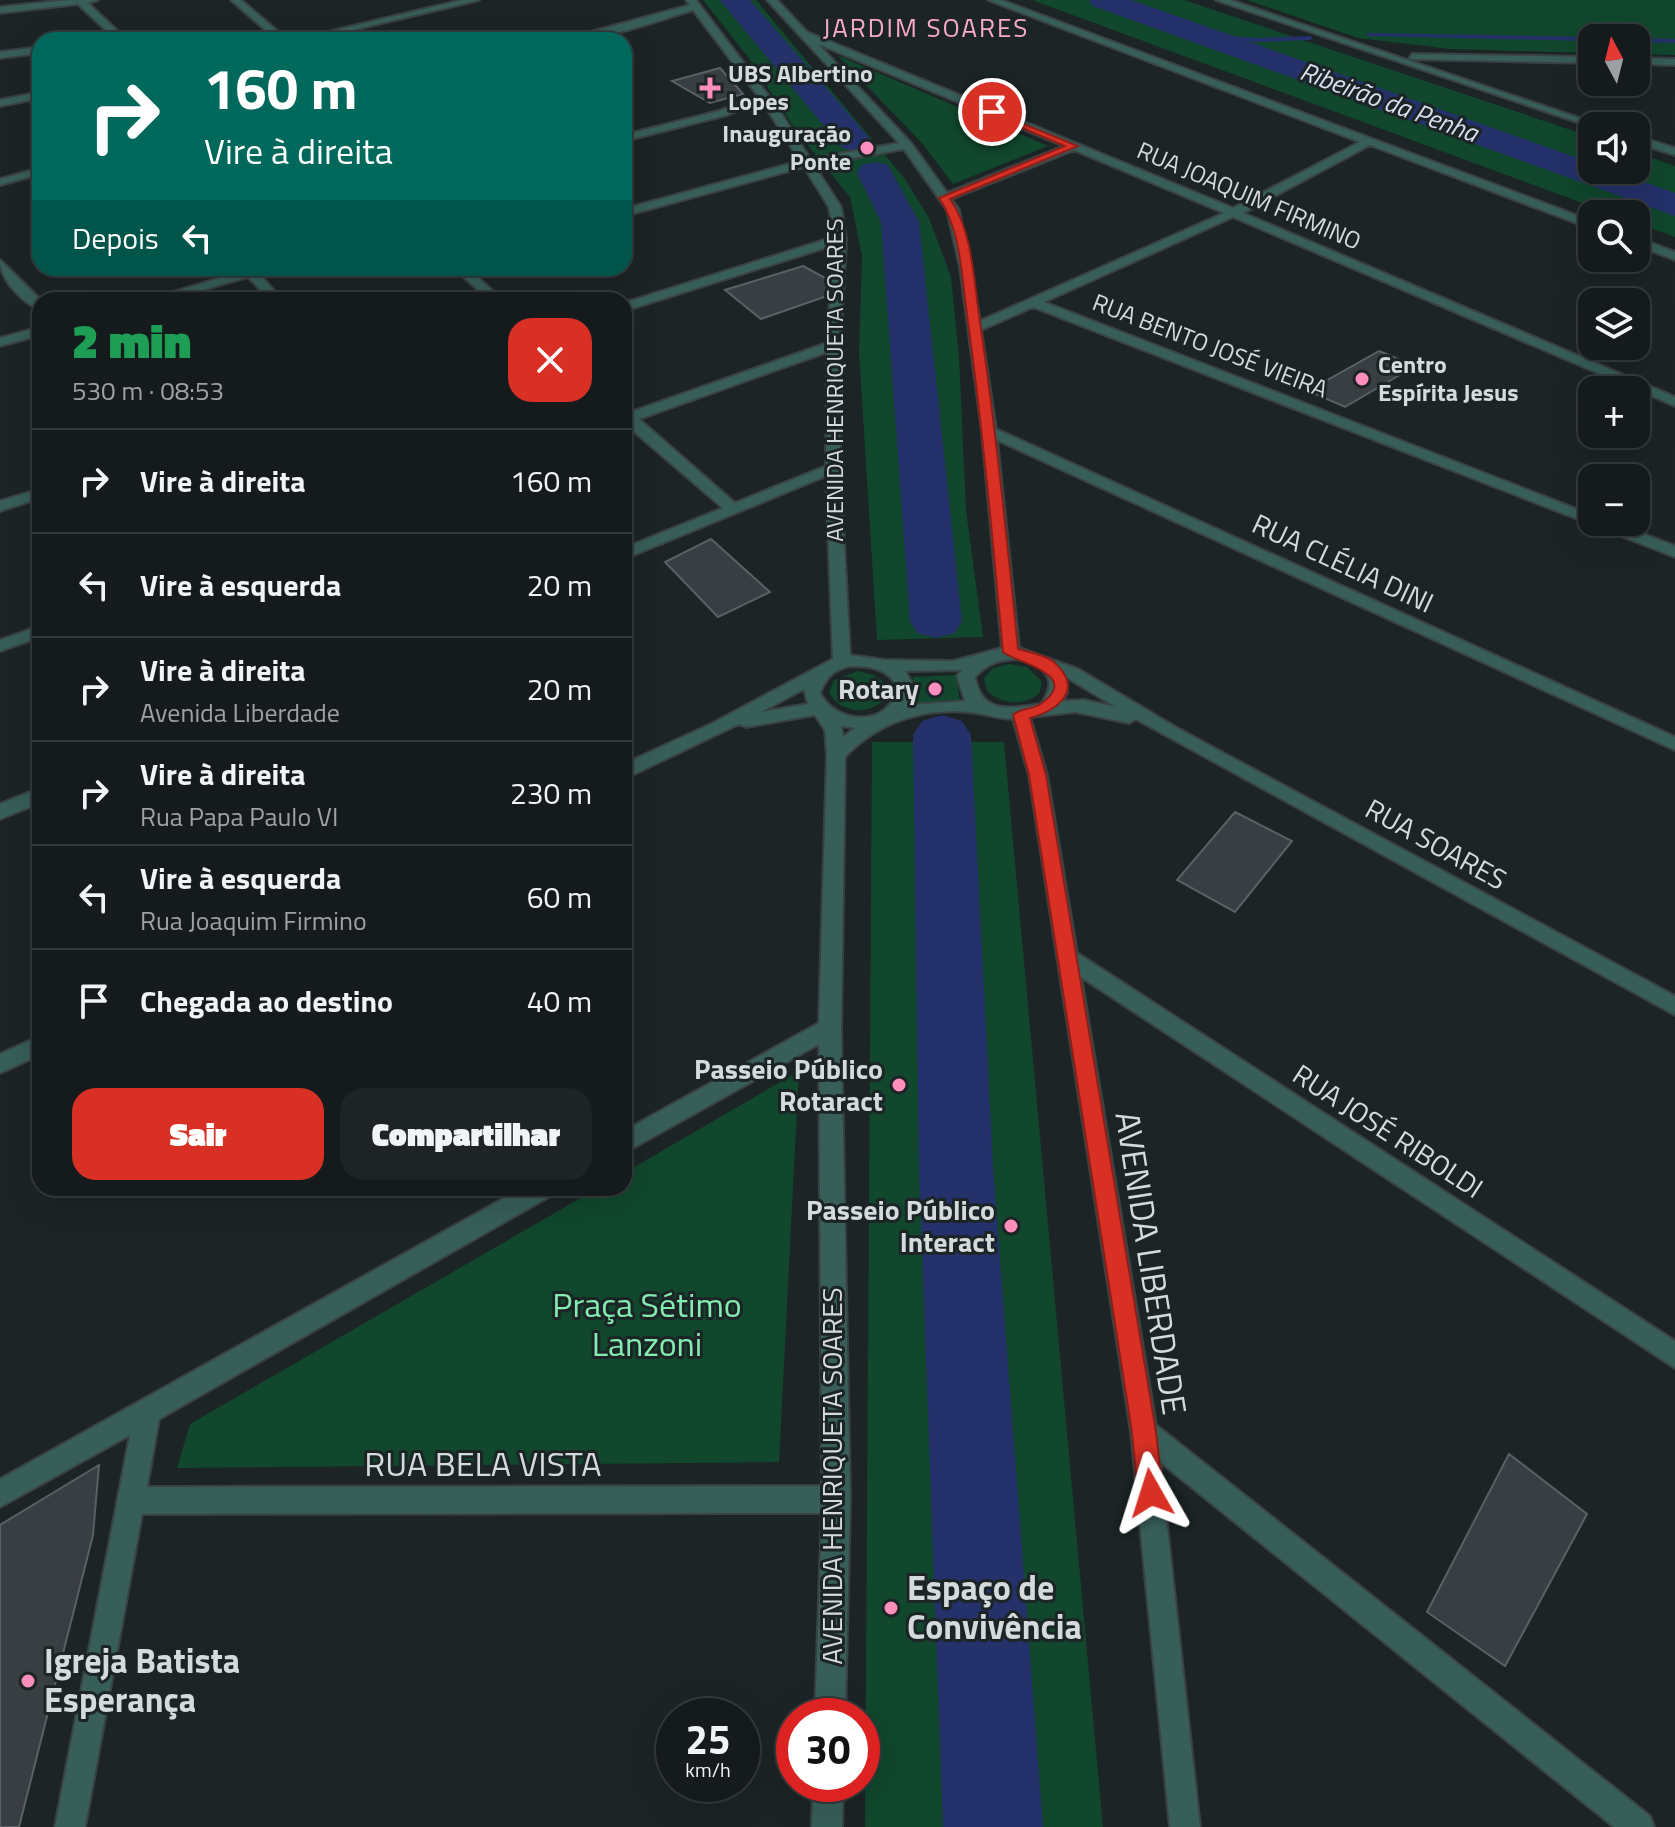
<!DOCTYPE html>
<html lang="pt">
<meta charset="utf-8">
<style>
:root{--surface:#151b1c;--page:#1e2425;--text:#f1f3f6;--muted:#9da1a3;--line:#34393b;--accent:#d93025}
body{margin:0;font-family:"Titillium Web",sans-serif;background:var(--page);color:var(--text);height:100vh;display:flex;flex-direction:column;font-size:30px;white-space:nowrap}
*{box-sizing:border-box;margin:0}
p{font-size:26px;color:var(--muted)}
.icon{flex:none;width:44px;height:44px;fill:none;stroke:currentColor;stroke-width:2;stroke-linecap:round;stroke-linejoin:round}
.map{position:relative;flex:1;overflow:hidden}
.details{position:absolute;left:32px;top:292px;width:600px;height:904px;display:flex;flex-direction:column;background:var(--surface);border-radius:24px;box-shadow:0 8px 32px #0002,0 0 0 2px var(--line)}
.details>*{flex:none}
.top-card{position:absolute;left:32px;top:32px;width:600px;height:244px;border-radius:24px;box-shadow:0 8px 32px #0002,0 0 0 2px var(--line);background:#00695c;color:#fff;overflow:hidden}
.needle{width:52px;rotate:353deg}
.tools{position:absolute;left:1578px;top:24px;display:grid;gap:16px}
.tools a{display:grid;place-items:center;width:72px;height:72px;border-radius:16px;background:var(--surface);box-shadow:0 8px 32px #0002,0 0 0 2px var(--line);font-size:40px}
.speed{position:absolute;left:656px;top:1698px;display:flex;gap:16px;font-size:40px;font-weight:700;text-align:center}
.speed>*{display:grid;place-content:center;width:104px;height:104px;border-radius:50%;background:var(--surface);box-shadow:0 8px 32px #0002,0 0 0 2px var(--line);line-height:1}
.speed small{font-size:20px;font-weight:400}
.speed .limit{border:12px solid #d22;background:#fff;color:#111}
.pin{position:absolute;display:grid;place-items:center;width:68px;height:68px;color:#fff;margin:-34px;border:4px solid #fff;border-radius:50%;box-shadow:0 2px 8px #0007}
.me{position:absolute;width:88px;margin:-44px;rotate:354deg;stroke-linejoin:round;filter:drop-shadow(0 0 6px #0008)}
.turn{display:flex;align-items:center;gap:28px;height:168px;padding:0 40px;font-size:36px}
.turn .icon{width:104px;height:104px;stroke-width:2.5}
.turn b{display:block;font-size:56px;line-height:68px}
.then{display:flex;align-items:center;height:76px;padding:0 40px;background:#0003;gap:16px;font-size:30px}
.round{display:grid;place-items:center;flex:none;width:84px;height:84px;border-radius:24px;background:var(--page)}
.head{display:flex;align-items:center;justify-content:space-between;height:136px;padding:0 40px}
h1{font-size:48px;font-weight:800;line-height:60px;color:#1e9e55}
.button{display:flex;gap:16px;margin-top:auto;padding:16px 40px}
.button a{flex:1;height:92px;border-radius:24px;background:var(--accent);color:#fff;font-size:32px;font-weight:800;line-height:92px;text-align:center}
.button a+a{background:var(--page);color:var(--text)}
ul{padding:0;list-style:none}
li{display:flex;align-items:center;gap:24px;height:104px;padding:0 40px;border-top:2px solid var(--line)}
li div{flex:1}
li b{display:block;font-size:30px}
li em{font-style:normal}
.map>svg:first-child{display:block}
</style>
<div class="map">
<svg width="1675" height="1827" viewBox="0 0 1675 1827">
<rect width="100%" height="100%" fill="#1c2425"/>
<!-- green -->
<path fill="#10472d" d="M703,0H756L905,179L929,218L951,277L959,356L966,510L983,637L877,640L859,352L862,256L850,197L797,132L748,57Z
M1032,0H1184L1592,137V170H1636V152L1675,166V237L1636,223V214H1612Z
M1247,0H1675V55L1636,54V38H1592V53L1450,49L1358,38Z
M837,55L1048,146L953,184L922,143Z
M1010,664L1027,667L1042,682L1039,694C1023,706 1002,705 987,691L984,678L993,668Z
M858,671L874,675L886,684L887,696C873,716 840,715 829,692L834,680Z
M956,675L960,701L917,703L913,677Z
M872,742H1004L1103,1827H865Z
M799,1071L779,1462L177,1468L190,1424L598,1188H624V1173Z"/>
<g fill="none" stroke-linecap="round" stroke-linejoin="round">
<!-- stream -->
<path fill="#24316a" fill-rule="evenodd" d="M1368,33L1592,37L1594,38H1592V41L1366,36Z
M1198,34L1256,38L1310,36L1313,38L1310,40L1256,42L1200,37Z
M1636,38L1675,39V43L1636,42Z"/>
<!-- river -->
<path fill="#24316a" fill-rule="evenodd" d="M720,0H750L866,134L871,141L866,148L854,151L842,148Z
M1089,0H1131L1592,163V170H1611L1675,193V216L1093,6Z
M875,162L888,165L919,222L962,621L955,633L936,638L917,633L910,621L881,222L857,173L862,165Z
M942,715L962,721L971,735L993,1167L1043,1827H943L919,1167L913,735L922,721Z"/>
</g>
<!-- building -->
<path fill="#393e43" stroke="#5a6065" stroke-width="2" d="M720,68L743,94L710,103L672,81Z
M803,266L829,280L827,296L761,319L725,290Z
M1379,351L1415,366L1345,407L1308,391Z
M711,539L770,592L718,617L665,562Z
M1235,812L1292,841L1235,912L1177,880Z
M1509,1454L1587,1514L1505,1666L1427,1612Z
M99,1465L93,1535L19,1827H0V1525Z"/>
<g fill="none" stroke-linecap="round" stroke-linejoin="round">
<defs>
<path id="minor" d="M68,0H98L88,3L127,40H116L78,4L0,13V7Z
M231,0H241L288,40H277Z
M462,0H479L311,40H294Z
M686,0H696L777,107L810,159L899,143L767,0H777L807,32L1233,208L1360,142L988,0H1001L1592,221V229L1370,145L1243,213L1675,397V406L1233,217L1044,302L1592,515V522H1612L1675,546V557L1033,307L981,330L996,429L1675,737V750L997,440L1019,648L1078,669L1177,728L1675,996V1015L1136,719L1129,723L1076,712L1030,717L1047,775L1077,953L1675,1341V1368L1081,977L1156,1425L1650,1816L1654,1827H1614L1160,1462L1200,1827H1170L1131,1432L1029,775L1013,719C1000,719 989,715 976,713C927,706 879,721 845,757L841,1028L850,1499L845,1716H815L822,1513L142,1514L85,1827H55L130,1435L0,1507V1479L522,1188H556L552,1195L159,1419L147,1487L822,1486L819,1044L624,1153V1131L819,1023L827,755L825,730L815,715L746,727L739,724L624,779V764L713,723L833,659L826,476L624,559V548L723,508L624,423V409L631,412L827,343L834,245L624,311V303L834,237L829,207L804,167L624,216V209L800,161L762,101L727,115L624,141V135L719,111L758,96L693,10C652,23 605,40 561,40L690,5ZM818,44L1064,146L947,193L911,143ZM904,149L947,210L960,267L982,431L1002,648L953,661L885,660L850,655L840,468L841,334L846,239L841,207L814,165ZM1074,150L1224,213L980,321L959,210L951,199ZM827,352L826,466L735,503L639,419ZM1017,659C1044,665 1060,678 1041,704C1010,708 982,715 975,677C988,663 998,660 1017,659ZM850,666C869,666 887,668 897,686C892,727 837,726 820,693C826,678 833,670 850,666ZM962,670L957,676L965,701L911,705L914,686L905,671ZM1066,677L1116,707L1084,700L1062,701L1067,693ZM804,689L808,704L761,712ZM841,726L855,728L843,737Z
M1216,0H1230L1603,126L1592,127Z
M40,47V53L0,58V52Z
M1412,54L1592,57V63L1409,59Z
M1636,58L1675,59V65L1636,64Z
M40,92V98L0,106V100Z
M1636,136L1675,148V155L1636,143Z
M40,168V174L0,185V179Z
M1636,237L1675,252V260L1636,245Z
M0,260L41,300L40,310C22,302 0,280 0,260Z
M253,268H273L259,274L283,300H270L248,277L167,300H147Z
M454,268H467L503,300H489Z
M40,327V335L0,346V338Z
M40,489V498L0,511V501Z
M40,626V637L0,651V640Z
M40,788V803L0,819V804Z
M40,1036V1055L0,1073V1054Z
M813,1784H843L842,1827H812Z"/>
</defs>
<!-- minor casing -->
<use href="#minor" stroke="#3a4142" stroke-width="4"/>
<!-- minor -->
<use href="#minor" fill="#375e59" fill-rule="evenodd"/>
</g>
<!-- route -->
<path fill="#d93025" stroke="#8d1f18" stroke-width="2" d="M989,110L1078,146L950,199C973,231 974,284 980,322C996,431 1007,540 1018,649C1029,652 1046,655 1054,662C1085,690 1058,710 1030,718L1046,775L1156,1432L1163,1493L1159,1502L1151,1505L1142,1502L1138,1493L1132,1432L1029,775L1013,715C1021,707 1033,710 1042,703C1082,674 1014,662 1003,652C993,542 983,432 968,322C962,283 962,231 939,198L1065,146L989,114Z"/>
<!-- markers -->
<g fill="#fe8ebd" stroke="#1c2425" stroke-width="3">
<path d="M706 76h8v8h8v8h-8v8h-8v-8h-8v-8h8z"/>
<circle cx="867" cy="148" r="8"/>
<circle cx="1362" cy="379" r="8"/>
<circle cx="935" cy="689" r="8"/>
<circle cx="899" cy="1085" r="8"/>
<circle cx="1011" cy="1226" r="8"/>
<circle cx="891" cy="1608" r="8"/>
<circle cx="28" cy="1681" r="8"/>
</g>
<g text-anchor="middle" stroke-width="6" stroke-linejoin="round" paint-order="stroke">
<!-- far-poi labels -->
<g font-size="24" font-weight="bold" fill="#d5dadc" stroke="#1c2425" text-anchor="start">
<text x="728" y="82">UBS Albertino<tspan x="728" dy="28">Lopes</tspan></text>
<text x="851" y="142" text-anchor="end">Inauguração<tspan x="851" dy="28">Ponte</tspan></text>
<text x="1378" y="373">Centro<tspan x="1378" dy="28">Espírita Jesus</tspan></text>
</g>
<!-- far-street labels -->
<g font-size="24" fill="#d5dadc" stroke="#1c2425">
<text transform="translate(1249 196) rotate(23)" y="8">RUA JOAQUIM FIRMINO</text>
<text transform="translate(1210 346) rotate(21)" y="8">RUA BENTO JOSÉ VIEIRA</text>
<text transform="translate(835 380) rotate(-90)" y="8">AVENIDA HENRIQUETA SOARES</text>
</g>
<!-- far-quarter labels -->
<g font-size="26" letter-spacing="2" fill="#f9aac9" stroke="#1c2425">
<text x="926" y="37">JARDIM SOARES</text>
</g>
<!-- far-water labels -->
<g font-size="26" font-style="italic" fill="#d7def0" stroke="#1c2425">
<text transform="translate(1389 102) rotate(20)" y="9">Ribeirão da Penha</text>
</g>
<!-- street labels -->
<g font-size="28" fill="#d5dadc" stroke="#1c2425">
<text transform="translate(1343 563) rotate(25)" y="10">RUA CLÉLIA DINI</text>
<text transform="translate(1436 844) rotate(29)" y="10">RUA SOARES</text>
<text transform="translate(1388 1131) rotate(33)" y="10">RUA JOSÉ RIBOLDI</text>
<text transform="translate(832 1476) rotate(-90)" y="10">AVENIDA HENRIQUETA SOARES</text>
</g>
<!-- poi labels -->
<g font-size="28" font-weight="bold" fill="#d5dadc" stroke="#1c2425" text-anchor="end">
<text x="919" y="699">Rotary</text>
<text x="883" y="1079">Passeio Público<tspan x="883" dy="32">Rotaract</tspan></text>
<text x="995" y="1220">Passeio Público<tspan x="995" dy="32">Interact</tspan></text>
</g>
<!-- near-street labels -->
<g font-size="34" fill="#d5dadc" stroke="#1c2425">
<text transform="translate(1151 1263) rotate(81)" y="12">AVENIDA LIBERDADE</text>
<text x="483" y="1476">RUA BELA VISTA</text>
</g>
<!-- near-park labels -->
<g font-size="34" fill="#82ecb1" stroke="#1c2425">
<text x="647" y="1317">Praça Sétimo<tspan x="647" dy="39">Lanzoni</tspan></text>
</g>
<!-- near-poi labels -->
<g font-size="34" font-weight="bold" fill="#d5dadc" stroke="#1c2425" text-anchor="start">
<text x="907" y="1600">Espaço de<tspan x="907" dy="39">Convivência</tspan></text>
<text x="44" y="1673">Igreja Batista<tspan x="44" dy="39">Esperança</tspan></text>
</g>
</g>
</svg>
<div class="tools">
<a><svg class="needle" viewBox="-14 -14 28 28"><path d="M0-13l5 13h-10z" fill="#e53935"/><path d="M0 13l5-13h-10z" fill="#9da1a3"/></svg></a>
<a><svg class="icon" aria-label="sound" viewBox="0 0 24 24"><path d="M4 9h4l5-4v14l-5-4H4zM17 9q2 3 0 6"/></svg></a>
<a><svg class="icon" aria-label="search" viewBox="0 0 24 24"><circle cx="10" cy="10" r="6"/><path d="M15 15l6 6"/></svg></a>
<a><svg class="icon" aria-label="layers" viewBox="0 0 24 24"><path d="M12 4l9 5-9 5-9-5zM3 14l9 5 9-5"/></svg></a>
<a>+</a>
<a>−</a>
</div>
<div class="speed"><div>25<small>km/h</small></div><div class="limit">30</div></div>
<div class="pin" style="left:992px;top:112px;background:#d93025"><svg class="icon" aria-label="arrive" viewBox="0 0 24 24"><path d="M6 21V4h12l-3 4 3 4H6"/></svg></div>
<svg class="me" style="left:1151px;top:1493px" viewBox="-20 -20 40 40"><path d="M0-17L14 15 0 8-14 15z" fill="#d93025" stroke="#fff" stroke-width="4"/></svg>
<div class="top-card">
<div class="turn"><svg class="icon" aria-label="right" viewBox="0 0 24 24"><path d="M7 20v-9h11M14 6l5 5-5 5"/></svg><div><b>160 m</b>Vire à direita</div></div>
<div class="then">Depois<svg class="icon" aria-label="left" viewBox="0 0 24 24"><path d="M17 20v-9H6M10 6l-5 5 5 5"/></svg></div>
</div>
<section class="details">
<div class="head"><div><h1>2 min</h1><p>530 m · 08:53</p></div><a class="round" style="background:#d93025;color:#fff"><svg class="icon" aria-label="close" viewBox="0 0 24 24"><path d="M6 6l12 12M18 6L6 18"/></svg></a></div>
<ul>
<li><svg class="icon" aria-label="right" viewBox="0 0 24 24"><path d="M7 20v-9h11M14 6l5 5-5 5"/></svg><div><b>Vire à direita</b></div><em>160 m</em></li>
<li><svg class="icon" aria-label="left" viewBox="0 0 24 24"><path d="M17 20v-9H6M10 6l-5 5 5 5"/></svg><div><b>Vire à esquerda</b></div><em>20 m</em></li>
<li><svg class="icon" aria-label="right" viewBox="0 0 24 24"><path d="M7 20v-9h11M14 6l5 5-5 5"/></svg><div><b>Vire à direita</b><p>Avenida Liberdade</p></div><em>20 m</em></li>
<li><svg class="icon" aria-label="right" viewBox="0 0 24 24"><path d="M7 20v-9h11M14 6l5 5-5 5"/></svg><div><b>Vire à direita</b><p>Rua Papa Paulo VI</p></div><em>230 m</em></li>
<li><svg class="icon" aria-label="left" viewBox="0 0 24 24"><path d="M17 20v-9H6M10 6l-5 5 5 5"/></svg><div><b>Vire à esquerda</b><p>Rua Joaquim Firmino</p></div><em>60 m</em></li>
<li><svg class="icon" aria-label="arrive" viewBox="0 0 24 24"><path d="M6 21V4h12l-3 4 3 4H6"/></svg><div><b>Chegada ao destino</b></div><em>40 m</em></li>
</ul>
<div class="button"><a>Sair</a><a>Compartilhar</a></div>
</section>
</div>
